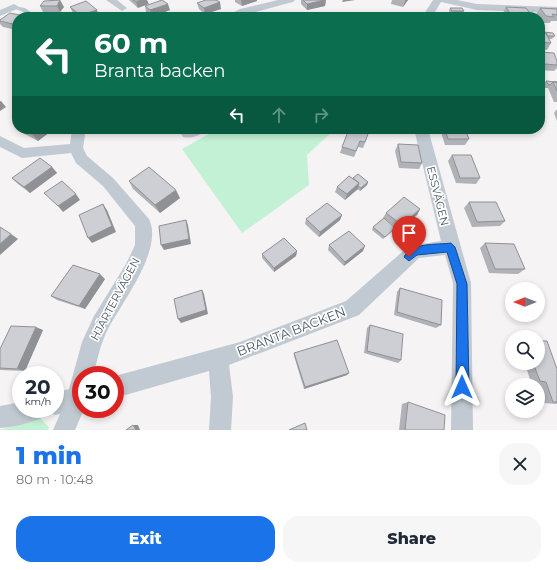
<!DOCTYPE html>
<meta charset="utf-8">
<style>
:root{--surface:#fff;--page:#f6f6f7;--text:#1f2937;--muted:#747a83;--accent:#1a73e8}
body{margin:0;font-family:Montserrat,sans-serif;background:var(--page);color:var(--text);height:100vh;display:flex;flex-direction:column;font-size:15px;white-space:nowrap}
*{box-sizing:border-box;margin:0}
p{font-size:13px;color:var(--muted)}
.icon{flex:none;width:22px;height:22px;fill:none;stroke:currentColor;stroke-width:2;stroke-linecap:round;stroke-linejoin:round}
.map{position:relative;height:430px;overflow:hidden}
.sheet{display:flex;flex-direction:column;background:var(--surface);flex:1}
.sheet>*{flex:none}
.banner{position:absolute;left:12px;top:12px;width:533px;height:122px;border-radius:16px;box-shadow:0 2px 6px #0003;background:#0b6e4f;color:#fff;overflow:hidden}
.needle{width:26px;rotate:270deg}
.fabs{position:absolute;left:505px;top:282px;display:grid;gap:8px}
.fabs a{display:grid;place-items:center;width:40px;height:40px;border-radius:50%;background:var(--surface);box-shadow:0 2px 6px #0003;font-size:20px}
.speed{position:absolute;left:12px;top:366px;display:flex;gap:8px;font-size:20px;font-weight:700;text-align:center}
.speed>*{display:grid;place-content:center;width:52px;height:52px;border-radius:50%;background:var(--surface);box-shadow:0 2px 6px #0003;line-height:1}
.speed small{font-size:10px;font-weight:400}
.speed .limit{border:6px solid #d22;background:#fff;color:#111}
.pin{position:absolute;display:grid;place-items:center;width:34px;height:34px;color:#fff;margin:-41px -17px;border-radius:50% 50% 50% 0;rotate:-45deg;box-shadow:0 0 4px #0007}
.pin .icon{rotate:45deg}
.me{position:absolute;width:44px;margin:-22px;rotate:0deg;stroke-linejoin:round;filter:drop-shadow(0 0 3px #0008)}
.turn{display:flex;align-items:center;gap:14px;height:84px;padding:0 16px;font-size:18px}
.turn .icon{width:52px;height:52px;stroke-width:2.5}
.turn b{display:block;font-size:28px;line-height:34px}
.lanes{display:flex;align-items:center;height:38px;padding:0 16px;background:#0003;justify-content:center;gap:20px;direction:ltr}
.lanes .off{opacity:.35}
.round{display:grid;place-items:center;flex:none;width:42px;height:42px;border-radius:16px;background:var(--page)}
.head{display:flex;align-items:center;justify-content:space-between;height:68px;padding:0 16px}
h1{font-size:24px;font-weight:800;line-height:30px;color:var(--accent)}
.action{display:flex;gap:8px;margin-top:auto;padding:8px 16px}
.action a{flex:1;height:46px;border-radius:16px;background:var(--accent);color:#fff;font-size:16px;font-weight:800;line-height:46px;text-align:center}
.action a+a{background:var(--page);color:var(--text)}
.map>svg:first-child{display:block}
</style>
<div class="map">
<svg width="557" height="430" viewBox="0 0 557 430">
<rect width="100%" height="100%" fill="#f5f3f3"/>
<!-- green -->
<path fill="#c3f1d5" d="M218,129H335L307,155L309,185L242,233L182,149Z
M40,418L49,427L48,430H0Z"/>
<g fill="none" stroke-linecap="round" stroke-linejoin="round">
<!-- path -->
<path stroke="#7ad0a6" stroke-width="1.5" stroke-dasharray="2 1.5" stroke-linecap="butt" d="M129,13L134,17"/>
<!-- lane -->
<path fill="#c1cad2" fill-rule="evenodd" d="M14,6L25,8L38,17C30,17 22,10 12,8V7Z"/>
<!-- street -->
<path fill="#c1cad2" fill-rule="evenodd" d="M106,0H117L127,8L122,11Z
M278,0H295L293,2C272,7 245,17 224,17L240,9Z
M433,0H457L477,4L557,7V13L477,10L441,2L432,17H422Z
M14,4L19,7L17,9L0,16V10Z
M72,129H86L83,148L87,156L113,178L149,219C164,250 121,303 107,331C100,346 97,359 94,375H81V409H84L75,430H53L60,414L55,415L47,410L44,417C30,423 15,427 0,428V406L21,402V409H55V393L69,389L82,342L94,316L126,264L135,245V226L103,186L76,163L71,153L22,158L0,147V136L24,148L70,144Z
M187,129H205C201,136 191,139 183,137L181,134Z
M414,129H428L471,283L473,430H451L453,283L445,255L419,258L359,315L229,365L233,397L231,430H209L211,397L209,371L115,398V376L240,342L346,301L409,246L441,241Z"/>
</g>
<!-- wall -->
<path fill="#b0b2b7" d="M129,0H147L138,8Z
M235,0H257V1L242,6L235,2Z
M301,0H326L325,6L307,10L301,4Z
M392,0H408L403,7L391,4Z
M44,1L64,7L60,12H43L40,6Z
M197,3L221,9L205,14L199,9Z
M145,6L170,10L152,17L146,12Z
M70,7L99,16L96,17H78L73,13Z
M506,7L530,13L528,17H505L503,13Z
M450,8L464,11L462,14H451L449,11Z
M540,8L557,9V21H551L550,23H542L540,20V17H538L536,14Z
M17,17V30L3,27L0,24V20Z
M543,32L555,36L552,39H549L551,43L547,50L540,49V33H543Z
M540,52L557,61V68L554,71L540,70Z
M546,81L557,82V102H554L548,88H545L544,84Z
M557,109V121L554,113Z
M17,129H48L50,132L38,141L19,131Z
M440,129H465L469,139L465,145H445Z
M367,138L363,148L358,147L354,157L340,153L342,147Z
M398,144L422,163L419,169L399,168L395,151Z
M452,155L480,178L476,184L456,183L448,161Z
M52,167L57,173L30,193L18,184L12,178Z
M353,178L368,182L367,185L360,191L357,189L345,200L335,192L337,187Z
M129,181L180,198L160,213L133,189Z
M469,202L505,221L500,226L472,227L464,208Z
M420,209L417,215L399,230L385,219L395,228L394,230L383,239L372,230L373,227L384,218H383L386,213Z
M342,215L340,220L319,237L305,224L306,219Z
M485,243L525,269L518,274L489,273L480,248Z
M329,245L363,251L344,266L328,250Z
M297,251L296,256L274,272L262,258V254Z
M105,279L85,309L57,300L51,296Z
M400,288L441,325L436,328L394,315L397,292Z
M370,325L401,360L398,363L364,353L367,328Z
M43,330L25,371L0,370V349Z
M294,353L347,375L304,389L294,356Z
M525,363H538L557,369V404L544,403L538,384L531,383Z
M408,402L444,430H399L402,404Z"/>
<!-- shaded-wall -->
<path fill="#909195" d="M60,0L64,7L60,12L57,6Z
M142,0H147L149,4L138,8L136,2Z
M241,0H257V1L242,6Z
M326,0L325,6L307,10V4Z
M343,0H355L342,2Z
M405,0H408L403,7L405,1Z
M220,2L221,9L205,14L204,8Z
M168,4L170,10L152,17L150,10Z
M97,10L99,16L96,17H81L80,15Z
M17,21V30L13,24Z
M0,101H1L6,107L0,111Z
M41,129H48L50,132L38,141L33,135Z
M52,167L57,173L30,193L24,187Z
M368,182L367,185L360,191L361,188Z
M359,183L358,189L345,200L347,194Z
M176,190L180,198L160,213L155,205Z
M76,194L80,200L63,212L58,206Z
M103,204L107,210L116,232L92,243L88,238Z
M420,209L417,215L399,230L402,225Z
M342,215L340,220L319,237L320,232Z
M186,220L188,225L191,244L164,250L161,245Z
M11,234L18,239L0,255V244Z
M365,246L363,251L344,266L345,262Z
M297,251L296,256L274,272V268Z
M100,274L105,279L85,309L79,306Z
M202,290L204,294L208,314L181,323L178,319Z
M36,327L43,330L25,371L17,369Z
M349,373L347,375L304,389L305,387Z
M133,425H138L140,430H136Z"/>
<!-- building -->
<path fill="#cdcfd5" stroke="#909195" d="M60,0L57,6H40L44,1Z
M133,0H142L136,2Z
M162,0L168,4L150,10L145,6Z
M206,0H216L220,2L204,8L197,3Z
M303,0H325L307,4Z
M86,1L97,10L80,15L70,7Z
M506,7L526,8L530,13H520L523,17L512,16Z
M450,8H462L464,11H452Z
M540,8L557,9V15L552,14L554,17L546,16Z
M10,13L24,16L22,17H17V21L13,24L0,21V20Z
M177,13L183,17H165Z
M246,13L252,17H234Z
M278,13L280,15L289,13L293,17H274L271,14Z
M402,13L410,15L408,17H398Z
M543,32L553,33L555,36H547L546,33H543Z
M540,33H546L551,43L540,42Z
M540,52L554,53L557,61V65L544,64Z
M546,81L556,82H557H553L550,85L548,84Z
M553,82H557V91Z
M17,123V127L14,125Z
M22,129H41L33,135Z
M349,129H360L369,131L365,142L360,141L356,151L342,147Z
M445,129H465L469,139H448Z
M398,144L418,145L422,163L401,162Z
M452,155H471L480,178H460Z
M40,158L52,167L24,187L12,178Z
M149,167L176,190L155,205L129,181Z
M358,174L368,182L361,188L358,186L359,183L353,178Z
M349,176L359,183L347,194L337,187Z
M62,181L76,194L58,206L44,193Z
M404,197L420,209L402,225L386,213Z
M469,202H496L505,221L477,222Z
M327,203L342,215L320,232L306,219Z
M103,204L112,226L88,238L79,215Z
M384,218L395,228L385,237L373,227Z
M186,220L189,239L161,245L159,226Z
M0,227L11,234L0,244Z
M349,231L365,246L345,262L329,245Z
M284,238L297,251L274,268L262,254Z
M485,243L514,244L525,269H495Z
M73,265L100,274L79,306L51,296Z
M400,288L442,300L441,325L397,312Z
M202,290L206,310L178,319L174,299Z
M370,325L403,334L401,360L367,351Z
M11,326L36,327L17,369L0,368V349Z
M337,340L349,373L305,387L294,353Z
M538,341H547L557,369V402H553L546,382L540,381L533,363H538Z
M408,402L445,415L444,430H405Z
M305,423L307,430H289Z
M133,425L136,430H126Z"/>
<!-- route -->
<path fill="#1a73e8" stroke="#114b97" d="M451,243L455,247L467,284L469,387L467,391L462,393L458,391L456,387L457,284L447,252L417,255L409,261L404,257C411,242 437,245 451,243Z"/>
<g text-anchor="middle" stroke-width="3.5" stroke-linejoin="round" paint-order="stroke">
<!-- street labels -->
<g font-size="11" fill="#4a5661" stroke="#fff">
<text transform="translate(438 196) rotate(76)" y="4">ESSVÄGEN</text>
<text transform="translate(115 299) rotate(-62)" y="4">HJÄRTERVÄGEN</text>
</g>
<!-- near-street labels -->
<g font-size="13" fill="#4a5661" stroke="#fff">
<text transform="translate(291 331) rotate(-21)" y="5">BRANTA BACKEN</text>
</g>
</g>
</svg>
<div class="fabs">
<a><svg class="needle" viewBox="-14 -14 28 28"><path d="M0-13l5 13h-10z" fill="#e53935"/><path d="M0 13l5-13h-10z" fill="#747a83"/></svg></a>
<a><svg class="icon" aria-label="search" viewBox="0 0 24 24"><circle cx="10" cy="10" r="6"/><path d="M15 15l6 6"/></svg></a>
<a><svg class="icon" aria-label="layers" viewBox="0 0 24 24"><path d="M12 4l9 5-9 5-9-5zM3 14l9 5 9-5"/></svg></a>
</div>
<div class="speed"><div>20<small>km/h</small></div><div class="limit">30</div></div>
<div class="pin" style="left:409px;top:257px;background:#d93025"><svg class="icon" aria-label="arrive" viewBox="0 0 24 24"><path d="M6 21V4h12l-3 4 3 4H6"/></svg></div>
<svg class="me" style="left:462px;top:387px" viewBox="-20 -20 40 40"><path d="M0-17L14 15 0 8-14 15z" fill="#1a73e8" stroke="#fff" stroke-width="4"/></svg>
<div class="banner">
<div class="turn"><svg class="icon" aria-label="left" viewBox="0 0 24 24"><path d="M17 20v-9H6M10 6l-5 5 5 5"/></svg><div><b>60 m</b>Branta backen</div></div>
<div class="lanes"><svg class="icon" aria-label="left" viewBox="0 0 24 24"><path d="M17 20v-9H6M10 6l-5 5 5 5"/></svg><svg class="icon off" aria-label="ahead" viewBox="0 0 24 24"><path d="M12 20V5M6 11l6-6 6 6"/></svg><svg class="icon off" aria-label="right" viewBox="0 0 24 24"><path d="M7 20v-9h11M14 6l5 5-5 5"/></svg></div>
</div>
</div>
<section class="sheet">
<div class="head"><div><h1>1 min</h1><p>80 m · 10:48</p></div><a class="round"><svg class="icon" aria-label="close" viewBox="0 0 24 24"><path d="M6 6l12 12M18 6L6 18"/></svg></a></div>
<div class="action"><a>Exit</a><a>Share</a></div>
</section>
